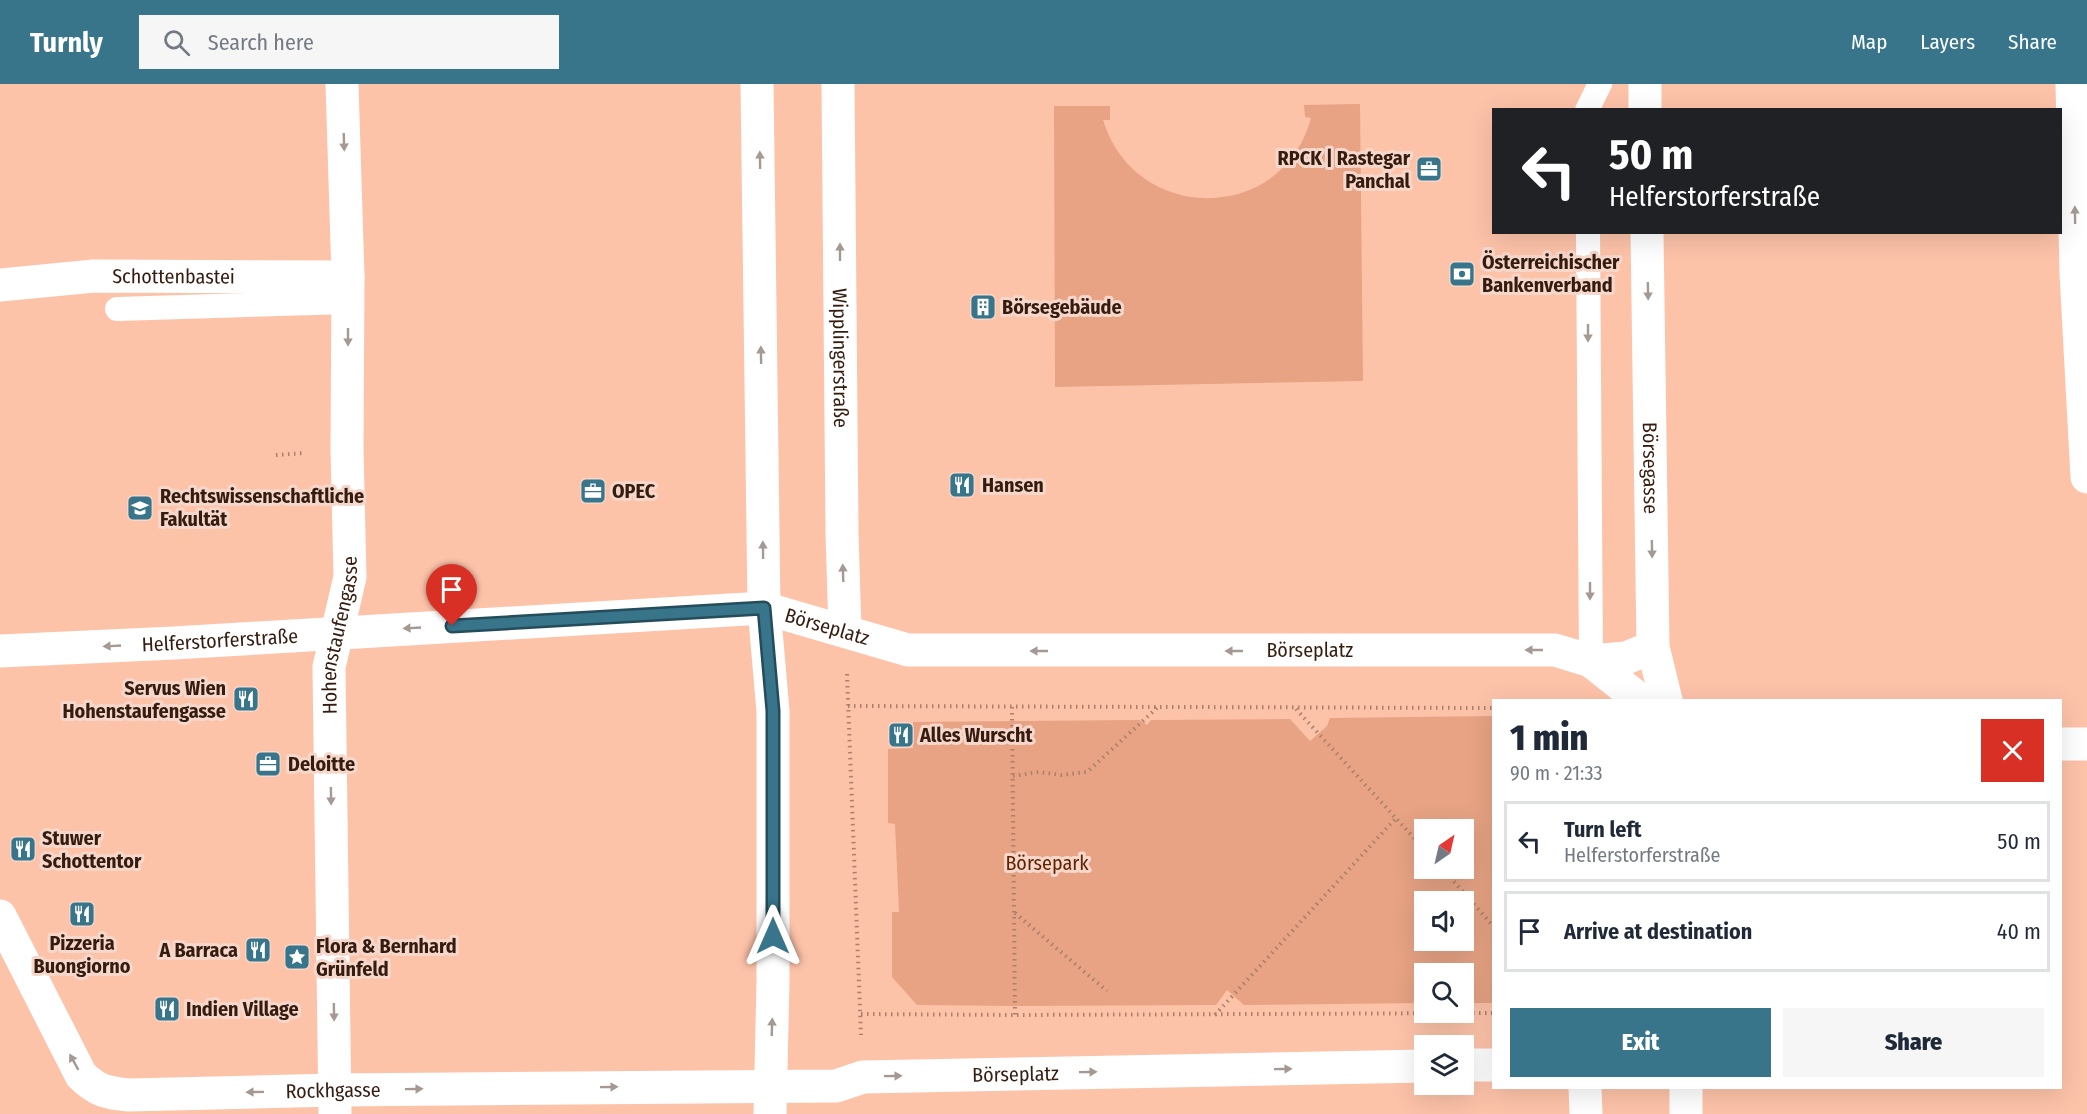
<!DOCTYPE html>
<meta charset="utf-8">
<style>
:root{--surface:#fff;--page:#f6f6f7;--text:#1f2937;--muted:#747a83;--line:#e0e1e3;--accent:#38758b}
body{margin:0;font-family:"Fira Sans Condensed",sans-serif;background:var(--page);color:var(--text);height:100vh;display:flex;flex-direction:column;font-size:22px;white-space:nowrap}
*{box-sizing:border-box;margin:0}
p{font-size:20px;color:var(--muted)}
.icon{flex:none;width:33px;height:33px;fill:none;stroke:currentColor;stroke-width:2;stroke-linecap:round;stroke-linejoin:round}
.map{position:relative;flex:1;overflow:hidden}
.panel{position:absolute;left:1492px;top:615px;width:570px;height:390px;display:flex;flex-direction:column;background:var(--surface);border-radius:0px;box-shadow:0 6px 24px #0002}
.panel>*{flex:none}
.guide{position:absolute;left:1492px;top:24px;width:570px;height:126px;border-radius:0px;box-shadow:0 6px 24px #0002;background:#202124;color:#fff;overflow:hidden}
.needle{width:39px;rotate:34deg}
.tools{position:absolute;left:1414px;top:735px;display:grid;gap:12px}
.tools a{display:grid;place-items:center;width:60px;height:60px;border-radius:0px;background:var(--surface);box-shadow:0 6px 24px #0002;font-size:30px}
.pin{position:absolute;display:grid;place-items:center;width:51px;height:51px;color:#fff;margin:-62px -26px;border-radius:50% 50% 50% 0;rotate:-45deg;box-shadow:0 0 6px #0007}
.pin .icon{rotate:45deg}
.me{position:absolute;width:66px;margin:-33px;rotate:0deg;stroke-linejoin:round;filter:drop-shadow(0 0 4px #0008)}
.turn{display:flex;align-items:center;gap:21px;height:126px;padding:0 18px;font-size:27px}
.turn .icon{width:78px;height:78px;stroke-width:2.5}
.turn b{display:block;font-size:42px;line-height:51px}
.round{display:grid;place-items:center;flex:none;width:63px;height:63px;border-radius:0px;background:var(--page)}
.overview{display:flex;align-items:center;justify-content:space-between;height:102px;padding:0 18px}
h1{font-size:36px;font-weight:800;line-height:45px}
.cta{display:flex;gap:12px;margin-top:auto;padding:12px 18px}
.cta a{flex:1;height:69px;border-radius:0px;background:var(--accent);color:#fff;font-size:24px;font-weight:800;line-height:69px;text-align:center}
.cta a+a{background:var(--page);color:var(--text)}
ul{padding:0;list-style:none}
li{display:flex;align-items:center;gap:18px;height:81px;margin:0 12px 9px;padding:0 6px;border:3px solid var(--line);border-radius:0px}
li div{flex:1}
li b{display:block;font-size:22px}
li em{font-style:normal}
header{display:flex;align-items:center;gap:36px;box-sizing:border-box;height:84px;padding:0 30px;background:var(--accent);color:#fff}
header strong{font-size:28px}
nav{display:flex;gap:33px;margin-inline-start:auto;font-size:21px}
.search{width:420px;height:54px;background:var(--page);display:flex;align-items:center;gap:15px;box-sizing:border-box;padding:0 21px;border-radius:0px;color:var(--muted);font-size:22px}
.map>svg:first-child{display:block}
</style>
<header>
<strong>Turnly</strong>
<div class="search"><svg class="icon" aria-label="search" viewBox="0 0 24 24"><circle cx="10" cy="10" r="6"/><path d="M15 15l6 6"/></svg>Search here</div>
<nav><a>Map</a><a>Layers</a><a>Share</a></nav>
</header>
<div class="map">
<svg width="2087" height="1030" viewBox="0 0 2087 1030">
<rect width="100%" height="100%" fill="#fdc3a9"/>
<!-- green -->
<path fill="#e7a384" fill-rule="evenodd" d="M1360,20L1363,297L1055,303L1054,22H1110V36H1103C1135,141 1283,140 1311,34L1305,33L1304,21Z
M1494,632V919H1464V890H1425V919L1244,921L1227,906L1216,921L1015,922L917,921L892,893V828H899L895,740L888,739V665L913,664V638L1140,636L1147,641L1151,636L1290,635L1310,657L1327,642L1330,634ZM1425,746H1464V784H1425ZM1425,818H1464V856H1425Z"/>
<g fill="none" stroke-linecap="round" stroke-linejoin="round">
<!-- path -->
<path stroke="#ac7f6a" stroke-width="4" stroke-dasharray="1.5 4.5" stroke-linecap="butt" d="M276,371L305,369
M847,590L861,951
M848,622L1494,624
M1012,623L1015,931
M1296,625L1425,766
M1013,692L1039,688L1061,691L1087,688L1157,624
M1442,784L1494,843
M1015,829L1107,907
M861,930L1015,931L1494,929
M1215,931L1396,734"/>
<!-- lane -->
<path stroke="#fff" stroke-width="24" d="M1587,26L1600,0
M1588,148L1591,577
M117,225L348,218"/>
<!-- street -->
<g stroke="#fff" stroke-width="33">
<path d="M757,0L764,524L773,627V897L770,1030"/>
<path id="s1" d="M838,0L842,449L845,547"/>
<path d="M1645,0V26"/>
<path d="M2072,0L2076,189L2087,393"/>
<path id="s2" d="M1647,148L1653,563L1666,616"/>
<path id="s3" d="M0,201L94,192L348,193"/>
<path id="s4" d="M0,567L174,559L764,524L908,566H1555L1591,577L1626,574L1653,563"/>
<path d="M1591,577L1640,616"/>
<path d="M2061,660H2087"/>
<path id="s5" d="M0,832L81,991C97,1007 107,1009 129,1011L335,1006L836,1002L863,993L1425,982"/>
<path d="M1464,981H1494"/>
<path d="M1585,1004L1586,1030"/>
<path d="M1686,1004V1030"/>
<path id="s6" d="M335,1030L329,583L350,493L347,365L348,193L342,0"/>
</g>
</g>
<!-- one-way arrows -->
<defs><path id="oneway-solid" d="M-6-.8H1V-3.2L6.5 0L1 3.2V.8H-6Z" transform="scale(1.5)"/></defs>
<g fill="#a59993">
<use href="#oneway-solid" transform="translate(344 58) rotate(88)"/>
<use href="#oneway-solid" transform="translate(760 76) rotate(-91)"/>
<use href="#oneway-solid" transform="translate(2075 131) rotate(-91)"/>
<use href="#oneway-solid" transform="translate(840 168) rotate(-90)"/>
<use href="#oneway-solid" transform="translate(1648 207) rotate(89)"/>
<use href="#oneway-solid" transform="translate(1588 249) rotate(90)"/>
<use href="#oneway-solid" transform="translate(348 253) rotate(90)"/>
<use href="#oneway-solid" transform="translate(761 271) rotate(-91)"/>
<use href="#oneway-solid" transform="translate(1652 465) rotate(89)"/>
<use href="#oneway-solid" transform="translate(763 466) rotate(-91)"/>
<use href="#oneway-solid" transform="translate(843 489) rotate(-92)"/>
<use href="#oneway-solid" transform="translate(1590 507) rotate(90)"/>
<use href="#oneway-solid" transform="translate(412 544) rotate(177)"/>
<use href="#oneway-solid" transform="translate(112 562) rotate(177)"/>
<use href="#oneway-solid" transform="translate(1534 566) rotate(180)"/>
<use href="#oneway-solid" transform="translate(1039 567) rotate(180)"/>
<use href="#oneway-solid" transform="translate(1234 567) rotate(180)"/>
<use href="#oneway-solid" transform="translate(331 712) rotate(89)"/>
<use href="#oneway-solid" transform="translate(334 928) rotate(89)"/>
<use href="#oneway-solid" transform="translate(772 943) rotate(-88)"/>
<use href="#oneway-solid" transform="translate(74 978) rotate(-119)"/>
<use href="#oneway-solid" transform="translate(1283 985) rotate(-1)"/>
<use href="#oneway-solid" transform="translate(1088 988) rotate(-1)"/>
<use href="#oneway-solid" transform="translate(893 992) rotate(-1)"/>
<use href="#oneway-solid" transform="translate(609 1003) rotate(-1)"/>
<use href="#oneway-solid" transform="translate(414 1005) rotate(-1)"/>
<use href="#oneway-solid" transform="translate(255 1008) rotate(179)"/>
</g>
<g fill="none" stroke-linecap="round" stroke-linejoin="round">
<defs>
<path id="route" d="M452,542L764,524L773,627V852"/>
</defs>
<!-- route casing -->
<use href="#route" stroke="#244c5a" stroke-width="15"/>
<!-- route -->
<use href="#route" stroke="#38758b" stroke-width="10"/>
</g>
<!-- icons -->
<defs>
<symbol id="office-square" viewBox="-11 -11 22 22"><rect x="-9" y="-9" width="18" height="18" rx="4" fill="#38758b" stroke="#f5d8cb"/><path d="M-6-3h4V-5.5h4V-3h4V5H-6ZM-1-4.5V-3h2v-1.5ZM-6 0V1H6V0Z" fill="#fff"/></symbol>
<symbol id="bank-square" viewBox="-11 -11 22 22"><rect x="-9" y="-9" width="18" height="18" rx="4" fill="#38758b" stroke="#f5d8cb"/><path d="M-6-4H6V4H-6ZM0-2.3a2.3 2.3 0 1 0 0 4.6a2.3 2.3 0 1 0 0-4.6Z" fill="#fff"/></symbol>
<symbol id="building-square" viewBox="-11 -11 22 22"><rect x="-9" y="-9" width="18" height="18" rx="4" fill="#38758b" stroke="#f5d8cb"/><path d="M-4-6H4V6H1V3H-1V6H-4ZM-2.5-4.3h1.7v1.8h-1.7ZM.8-4.3h1.7v1.8H.8ZM-2.5-1h1.7V.8h-1.7ZM.8-1h1.7V.8H.8Z" fill="#fff"/></symbol>
<symbol id="restaurant-square" viewBox="-11 -11 22 22"><rect x="-9" y="-9" width="18" height="18" rx="4" fill="#38758b" stroke="#f5d8cb"/><path d="M-5-6h1v4h1v-4h1v4h1v-4h1v5L-1.5 .5V6h-2V.5L-5-1ZM5-6V6H3V1.5H1.5Q1.5-4 5-6Z" fill="#fff"/></symbol>
<symbol id="university-square" viewBox="-11 -11 22 22"><rect x="-9" y="-9" width="18" height="18" rx="4" fill="#38758b" stroke="#f5d8cb"/><path d="M0-5L7-2L0 1L-7-2ZM-4 1L0 2.5L4 1V4Q0 6-4 4Z" fill="#fff"/></symbol>
<symbol id="sight-square" viewBox="-11 -11 22 22"><rect x="-9" y="-9" width="18" height="18" rx="4" fill="#38758b" stroke="#f5d8cb"/><path d="M0-6L1.8-2.2L6-1.7L2.9 1.2L3.7 5.4L0 3.3L-3.7 5.4L-2.9 1.2L-6-1.7L-1.8-2.2Z" fill="#fff"/></symbol>
</defs>
<g fill-rule="evenodd">
<use href="#office-square" x="1414" y="70" width="30" height="30"/>
<use href="#bank-square" x="1447" y="175" width="30" height="30"/>
<use href="#building-square" x="968" y="208" width="30" height="30"/>
<use href="#restaurant-square" x="947" y="386" width="30" height="30"/>
<use href="#office-square" x="578" y="392" width="30" height="30"/>
<use href="#university-square" x="125" y="409" width="30" height="30"/>
<use href="#restaurant-square" x="231" y="600" width="30" height="30"/>
<use href="#restaurant-square" x="886" y="636" width="30" height="30"/>
<use href="#office-square" x="253" y="665" width="30" height="30"/>
<use href="#restaurant-square" x="8" y="750" width="30" height="30"/>
<use href="#restaurant-square" x="67" y="815" width="30" height="30"/>
<use href="#restaurant-square" x="243" y="851" width="30" height="30"/>
<use href="#sight-square" x="282" y="858" width="30" height="30"/>
<use href="#restaurant-square" x="152" y="910" width="30" height="30"/>
</g>
<g text-anchor="middle" stroke-width="6" stroke-linejoin="round" paint-order="stroke">
<!-- poi labels -->
<g font-size="20" font-weight="bold" fill="#361c0f" stroke="#f5d8cb" text-anchor="start">
<text x="1410" y="81" text-anchor="end">RPCK | Rastegar<tspan x="1410" dy="23">Panchal</tspan></text>
<text x="1482" y="185">Österreichischer<tspan x="1482" dy="23">Bankenverband</tspan></text>
<text x="1002" y="230">Börsegebäude</text>
<text x="982" y="408">Hansen</text>
<text x="612" y="414">OPEC</text>
<text x="160" y="419">Rechtswissenschaftliche<tspan x="160" dy="23">Fakultät</tspan></text>
<text x="226" y="611" text-anchor="end">Servus Wien<tspan x="226" dy="23">Hohenstaufengasse</tspan></text>
<text x="920" y="658">Alles Wurscht</text>
<text x="288" y="687">Deloitte</text>
<text x="42" y="761">Stuwer<tspan x="42" dy="23">Schottentor</tspan></text>
<text x="82" y="866" text-anchor="middle">Pizzeria<tspan x="82" dy="23">Buongiorno</tspan></text>
<text x="316" y="869">Flora &amp; Bernhard<tspan x="316" dy="23">Grünfeld</tspan></text>
<text x="238" y="873" text-anchor="end">A Barraca</text>
<text x="186" y="932">Indien Village</text>
</g>
<!-- street labels -->
<g font-size="20" fill="#361c0f" stroke="#f5d8cb">
<text dy="7" stroke="none"><textPath href="#s3" startOffset="174">Schottenbastei</textPath></text>
<text dy="7" stroke="none"><textPath href="#s1" startOffset="274">Wipplingerstraße</textPath></text>
<text dy="7" stroke="none"><textPath href="#s2" startOffset="236">Börsegasse</textPath></text>
<text dy="7" stroke="none"><textPath href="#s4" startOffset="831">Börseplatz</textPath></text>
<text dy="7" stroke="none"><textPath href="#s6" startOffset="480">Hohenstaufengasse</textPath></text>
<text dy="7" stroke="none"><textPath href="#s4" startOffset="220">Helferstorferstraße</textPath></text>
<text dy="7" stroke="none"><textPath href="#s4" startOffset="1317">Börseplatz</textPath></text>
<text dy="7" stroke="none"><textPath href="#s5" startOffset="1120">Börseplatz</textPath></text>
<text dy="7" stroke="none"><textPath href="#s5" startOffset="436">Rockhgasse</textPath></text>
</g>
<!-- park labels -->
<g font-size="20" fill="#612200" stroke="#f5d8cb">
<text x="1047" y="786">Börsepark</text>
</g>
</g>
</svg>
<div class="tools">
<a><svg class="needle" viewBox="-14 -14 28 28"><path d="M0-13l5 13h-10z" fill="#e53935"/><path d="M0 13l5-13h-10z" fill="#747a83"/></svg></a>
<a><svg class="icon" aria-label="sound" viewBox="0 0 24 24"><path d="M4 9h4l5-4v14l-5-4H4zM17 9q2 3 0 6"/></svg></a>
<a><svg class="icon" aria-label="search" viewBox="0 0 24 24"><circle cx="10" cy="10" r="6"/><path d="M15 15l6 6"/></svg></a>
<a><svg class="icon" aria-label="layers" viewBox="0 0 24 24"><path d="M12 4l9 5-9 5-9-5zM3 14l9 5 9-5"/></svg></a>
</div>
<div class="pin" style="left:452px;top:542px;background:#d93025"><svg class="icon" aria-label="arrive" viewBox="0 0 24 24"><path d="M6 21V4h12l-3 4 3 4H6"/></svg></div>
<svg class="me" style="left:773px;top:852px" viewBox="-20 -20 40 40"><path d="M0-17L14 15 0 8-14 15z" fill="#38758b" stroke="#fff" stroke-width="4"/></svg>
<div class="guide">
<div class="turn"><svg class="icon" aria-label="left" viewBox="0 0 24 24"><path d="M17 20v-9H6M10 6l-5 5 5 5"/></svg><div><b>50 m</b>Helferstorferstraße</div></div>
</div>
<section class="panel">
<div class="overview"><div><h1>1 min</h1><p>90 m · 21:33</p></div><a class="round" style="background:#d93025;color:#fff"><svg class="icon" aria-label="close" viewBox="0 0 24 24"><path d="M6 6l12 12M18 6L6 18"/></svg></a></div>
<ul>
<li><svg class="icon" aria-label="left" viewBox="0 0 24 24"><path d="M17 20v-9H6M10 6l-5 5 5 5"/></svg><div><b>Turn left</b><p>Helferstorferstraße</p></div><em>50 m</em></li>
<li><svg class="icon" aria-label="arrive" viewBox="0 0 24 24"><path d="M6 21V4h12l-3 4 3 4H6"/></svg><div><b>Arrive at destination</b></div><em>40 m</em></li>
</ul>
<div class="cta"><a>Exit</a><a>Share</a></div>
</section>
</div>
